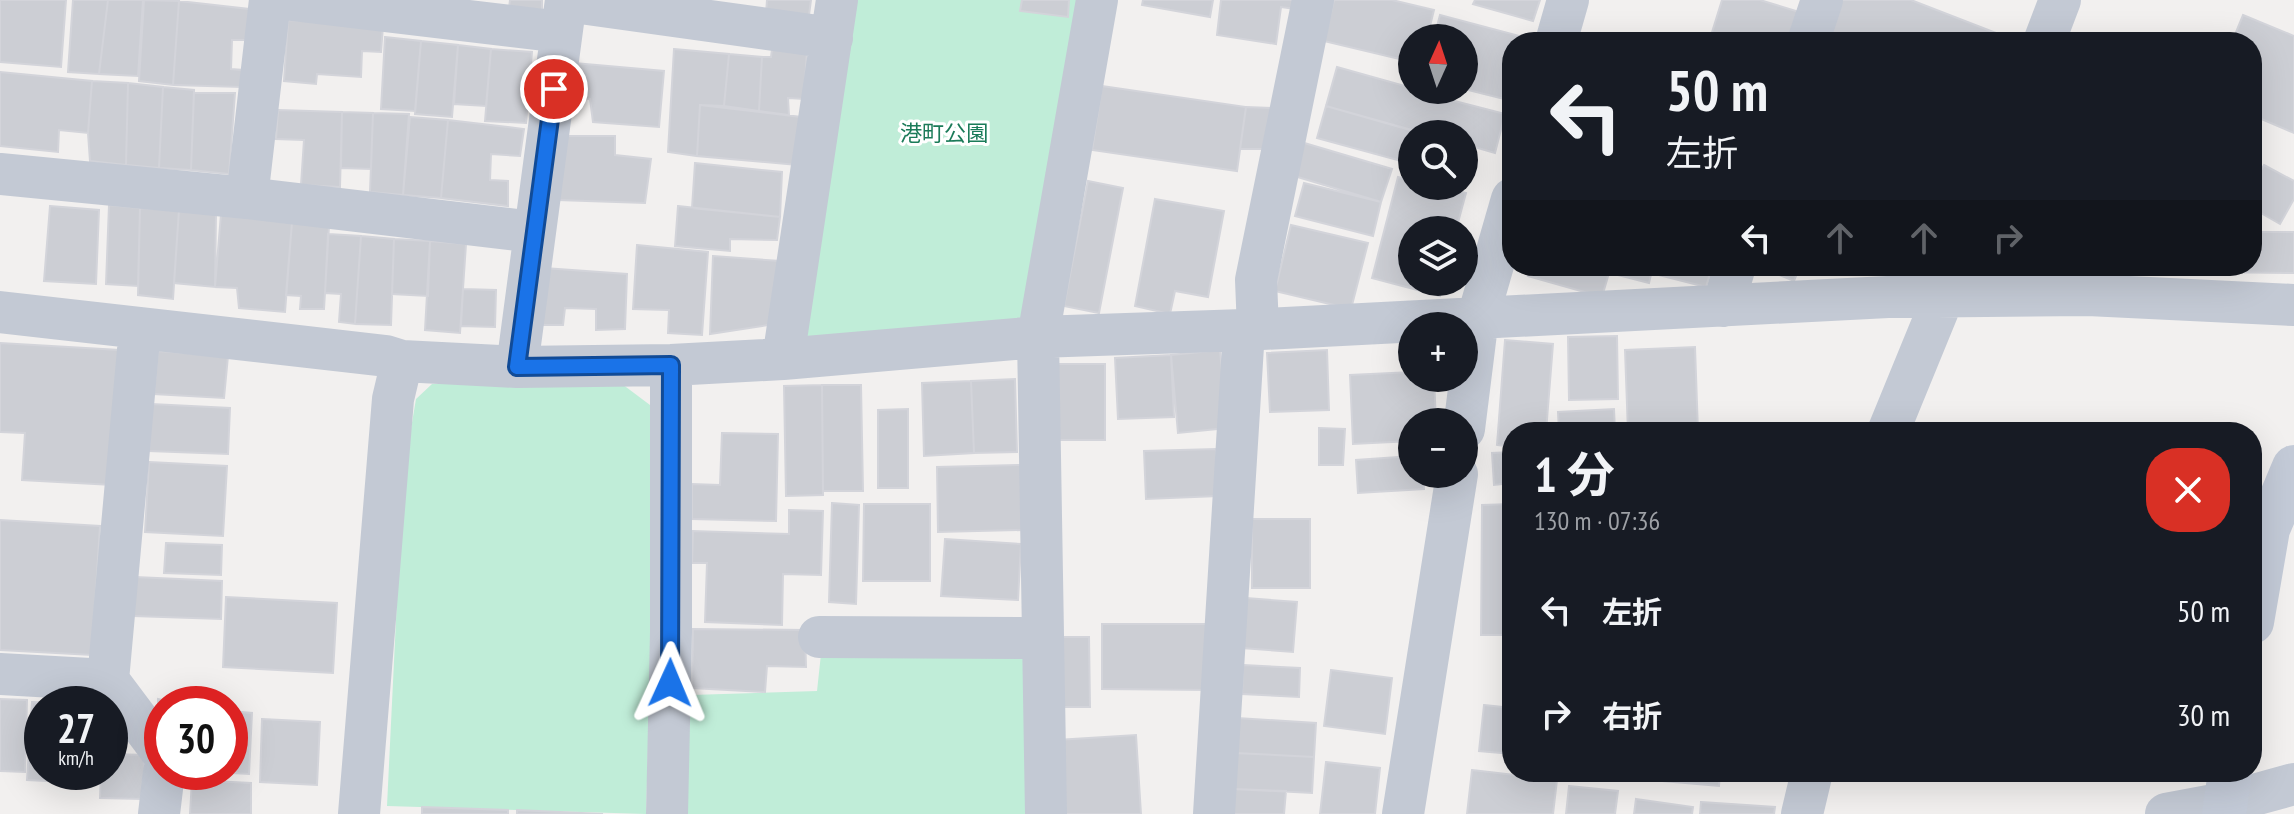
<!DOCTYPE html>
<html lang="ja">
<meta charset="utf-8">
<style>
:root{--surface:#171b24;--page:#242831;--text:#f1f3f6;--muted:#9ea1a6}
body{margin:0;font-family:"PT Sans Narrow","Noto Sans JP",sans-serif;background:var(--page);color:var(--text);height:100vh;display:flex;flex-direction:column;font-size:30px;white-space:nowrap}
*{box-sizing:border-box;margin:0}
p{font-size:26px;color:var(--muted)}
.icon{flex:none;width:44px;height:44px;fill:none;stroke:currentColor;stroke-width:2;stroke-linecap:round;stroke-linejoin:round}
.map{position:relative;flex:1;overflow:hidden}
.side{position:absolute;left:1502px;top:422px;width:760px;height:360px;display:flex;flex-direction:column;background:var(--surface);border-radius:32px;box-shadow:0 8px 32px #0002}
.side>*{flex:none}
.hud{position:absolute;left:1502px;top:32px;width:760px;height:244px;border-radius:32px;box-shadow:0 8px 32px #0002;background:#171b24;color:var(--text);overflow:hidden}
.needle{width:52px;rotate:3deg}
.buttons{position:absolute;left:1398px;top:24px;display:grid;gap:16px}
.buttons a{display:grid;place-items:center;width:80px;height:80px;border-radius:50%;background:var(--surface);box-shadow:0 8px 32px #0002;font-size:40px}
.speed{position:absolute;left:24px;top:686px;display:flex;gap:16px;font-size:40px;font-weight:700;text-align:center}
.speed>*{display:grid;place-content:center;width:104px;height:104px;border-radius:50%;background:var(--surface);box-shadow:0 8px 32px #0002;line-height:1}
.speed small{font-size:20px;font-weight:400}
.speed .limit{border:12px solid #d22;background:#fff;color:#111}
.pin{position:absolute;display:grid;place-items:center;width:68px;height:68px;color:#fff;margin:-34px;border:4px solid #fff;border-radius:50%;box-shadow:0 2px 8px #0007}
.me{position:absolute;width:88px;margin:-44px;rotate:1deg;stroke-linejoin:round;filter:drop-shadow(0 0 6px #0008)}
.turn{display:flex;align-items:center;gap:28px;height:168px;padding:0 32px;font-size:36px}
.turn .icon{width:104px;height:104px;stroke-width:2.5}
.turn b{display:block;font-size:56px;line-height:68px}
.lanes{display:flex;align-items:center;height:76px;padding:0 32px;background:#0003;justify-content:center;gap:40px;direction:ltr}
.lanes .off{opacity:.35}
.round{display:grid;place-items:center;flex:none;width:84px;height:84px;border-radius:32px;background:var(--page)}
.summary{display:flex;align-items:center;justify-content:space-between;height:136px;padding:0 32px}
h1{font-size:48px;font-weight:700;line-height:60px}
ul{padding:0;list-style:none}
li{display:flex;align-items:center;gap:24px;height:104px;padding:0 32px}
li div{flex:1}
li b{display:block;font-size:30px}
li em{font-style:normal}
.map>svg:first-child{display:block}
</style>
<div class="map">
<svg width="2294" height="814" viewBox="0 0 2294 814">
<rect width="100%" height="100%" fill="#f2f0ef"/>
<!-- green -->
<path fill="#c0edd8" d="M835,0H1097L1038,337L783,359Z
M432,384H622L658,411L646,814L387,806L403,476L416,399Z
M1030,651L1031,814H685L691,695L817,691L821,654Z"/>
<!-- building -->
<path fill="#ccced4" stroke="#d3d4da" stroke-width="2" d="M0,0H66L61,67L0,62Z
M73,0H108L99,74L68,72Z
M108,0H143L138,76L99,74Z
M144,0L179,1L173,85L139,81Z
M510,0H542V10L509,8Z
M767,0H811L809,15L766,14Z
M1022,0H1069L1068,17L1020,11Z
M1143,0H1213L1210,17L1142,5Z
M1221,0H1297L1296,9L1281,7L1276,44L1217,35Z
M1334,0H1392L1434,10L1427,38H1412V62L1324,41Z
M1475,0H1540L1533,21L1473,4Z
M1722,0H1760L1799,12L1790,42H1709Z
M1840,0H1911L2014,40L1834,42L1825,39Z
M179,1L249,9L248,40H232L231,69L243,70L242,87L173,85Z
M1440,15L1531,39V42H1512V101L1464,89V38H1434Z
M2243,15L2294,36V133L2252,115V42H2232Z
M288,20L383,26L381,52L362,51L361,77L317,74L316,84L284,81Z
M385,37L421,41L415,111L381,109Z
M421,41L458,45L452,117L415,114Z
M458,45L491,49L486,106L454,104Z
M491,49L532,52L526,123L485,121Z
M674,49L729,54L724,106L700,105L697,156L668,152Z
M772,49L807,51L804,99L788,98L789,115L759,111L762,57H771Z
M729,54L762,57L759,111L724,106Z
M574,63L664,71L659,127L593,122L590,99L570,97Z
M1337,67L1412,88V90L1505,114L1495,153L1464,144V134H1426L1326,106Z
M0,72L92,81L88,133L59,130L58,152L0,146Z
M92,81L128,83L126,165L90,161L88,133Z
M128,83L163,87L159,168L126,165Z
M1102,86L1246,107L1237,171L1092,150Z
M163,87L194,90L191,170L159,168Z
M194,93H235L229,174L191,170Z
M700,105L801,117L797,165L697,156Z
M1326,106L1424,134H1412V164L1317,138Z
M1246,107L1275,108L1269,149H1240Z
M278,110L342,112L340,187L301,185L304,140L276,139Z
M342,112L373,113L371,169L341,168Z
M373,113L409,114L403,195L370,192Z
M410,117L448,120L441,198L403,195Z
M448,120L524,129L520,156L491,154L490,180L508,181V206L441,198Z
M563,136H615V155L651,159L645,203L558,200Z
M1301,142L1392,169L1381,202L1291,175Z
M695,163L782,172L780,217L692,208Z
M2264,165L2294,181V199L2280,224L2252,208V186Z
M1398,177L1412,180V186H1437L1466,193L1456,230H1412V282H1443L1440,296L1372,278Z
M1088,181L1123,188L1099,313L1064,306Z
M1304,183L1381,202L1373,236L1295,216Z
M1155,199L1224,211L1208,297L1175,291L1170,314L1135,306Z
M109,205L140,208L138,286L106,284Z
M50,206L99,210L96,284L44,281Z
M678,206L780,217L777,240L730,239V251L675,246Z
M140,208L179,210L173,299L138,295Z
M179,210L216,212L215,287L174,283Z
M221,214L292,222L285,312L239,308L237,288L215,287Z
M292,222L329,226L324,309H300L301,296L286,295Z
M1291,225L1368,243L1351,309L1275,291Z
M2252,232H2294V273L2210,272V266H2252Z
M328,234L361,236L355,324L339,322L341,294L325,293Z
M361,236L394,239L391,325L355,324Z
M394,239L430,241L428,296L392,294Z
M430,241L466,244L460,333L425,330Z
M637,245L708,252L702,335L668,333L669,310L633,309Z
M713,256L780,261L775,324L710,334Z
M1531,266H1611L1602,297L1528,276Z
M1620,266H1653L1649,283L1618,275Z
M1653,266H1712L1706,287L1651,273Z
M1757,266H1800L1794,281Z
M1895,266H1920L1916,275Z
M2017,266H2050V279Z
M2050,266H2102L2100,282L2050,279Z
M2152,266H2210V272L2152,271Z
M544,268L627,274L625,329L596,330V309L565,308L563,325H538Z
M463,289L496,290L495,327L461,326Z
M1617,336L1618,399L1569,400L1568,337Z
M1505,340L1553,344L1546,432H1512V447L1497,445Z
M0,343L119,350L112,485L22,480L25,433L0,432Z
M1695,347L1698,432H1628L1625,350Z
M1220,350L1227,428L1178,433L1171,355Z
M1327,350L1329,410L1270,412L1267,353Z
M158,351L228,356L224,398L154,394Z
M1171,355L1174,417L1118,419L1115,358Z
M1057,364H1105V440H1057Z
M1412,372V378H1434L1436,422H1412V441L1353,444L1350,375Z
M1015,379L1017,452L974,453L971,381Z
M971,381L974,453L924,456L922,383Z
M822,385H861L863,491H823Z
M822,385L823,495L786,496L784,386Z
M151,404L230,408L228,454L149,451Z
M908,409V488H878V410Z
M1614,409L1615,432H1559L1558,412Z
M1319,428L1345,429L1343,465H1319Z
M722,433L778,434L776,521L692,519V484L720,485Z
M1216,449L1218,496L1146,499L1144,451Z
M1512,452V483L1494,485L1492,453Z
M1412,456V474H1423L1424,489L1358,493L1356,460Z
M149,462L227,466L223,536L145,532Z
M1021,465L1023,530L938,532L937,467Z
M832,503L859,505L856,604L829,602Z
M864,504H930V581H863Z
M1512,504V635H1481L1482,505Z
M789,510L823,511L821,575L783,574L782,625L705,622L707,563H692L693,531L789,534Z
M1252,519H1310V588H1252Z
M0,520L100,526L92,655L0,650Z
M945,539L1021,544L1018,600L941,596Z
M166,543L222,545L221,575L164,573Z
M135,577L222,581L221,619L134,616Z
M226,597L337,603L333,673L223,667Z
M1246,598L1297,602L1293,652L1242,648Z
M1102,624H1210V690L1102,689Z
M693,629L805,630L806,667L767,666L765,692L692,688Z
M1059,637H1089L1090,707H1060Z
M1243,665L1300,668L1299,697L1242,694Z
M1331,670L1392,678L1385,734L1324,726Z
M0,699L27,700L25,772L0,771Z
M158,699L178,703L162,704V725L158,722Z
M32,702L70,704H42V772H89V783L27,780Z
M1484,705L1512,708V754L1479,751Z
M230,711L252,713L249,774L213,772H230Z
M1237,718L1316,723L1314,757L1235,753Z
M262,719L320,722L317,785L260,782Z
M1136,735L1141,814H1061L1057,740Z
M1235,753L1314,757L1312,793L1233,789Z
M110,754L145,755L143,799L100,798L101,772H110Z
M1326,762L1380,768L1375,814H1320Z
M1472,770L1557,780L1553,814H1467Z
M1640,772H1720L1719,786L1640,779Z
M192,780L251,783V814H190Z
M1569,786L1618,791L1615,814H1566Z
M1233,789L1286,791L1284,814H1232Z
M1636,799L1693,807L1692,814H1634Z
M1701,802L1775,807L1774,814H1700Z
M422,807L508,810V814H422Z
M517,810L603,814H517Z"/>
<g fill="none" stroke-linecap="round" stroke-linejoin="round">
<!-- street -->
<path stroke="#c3c9d4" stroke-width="42" d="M292,0L561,32
M566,1L832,38
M1556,42L1568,0
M1808,42L1822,0
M2044,42L2060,0
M0,174L247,198L270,0
M247,198L534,232
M1723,306L1735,266
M0,312L386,356L402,361
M1258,329L1256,280L1313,0
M783,359L837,0
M517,367L566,0
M1464,429L1478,317L1512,199
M1888,432L1956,266
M819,637L1043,638
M0,674L108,680L140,328
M108,680L162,752
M159,814L164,772
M359,814L393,399L402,361L517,367L671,365L783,359L1038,337L1244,330L1888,297L2088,295L2294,305
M667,814L671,632V365
M1046,814L1038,337L1097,0
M1214,814L1244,330
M1403,814L1457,474
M1802,814L1812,772
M2166,814L2225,803L2294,784"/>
<!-- secondary -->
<path stroke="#c3cad7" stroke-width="44" d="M2252,622L2268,529L2294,467
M2224,814L2230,772"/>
</g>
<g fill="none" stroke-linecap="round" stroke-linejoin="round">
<defs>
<path id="route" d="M554,89L517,367L671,365L670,683"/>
</defs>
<!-- route casing -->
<use href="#route" stroke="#114b97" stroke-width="20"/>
<!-- route -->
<use href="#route" stroke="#1a73e8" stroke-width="14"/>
</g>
<g text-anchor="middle" stroke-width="6" stroke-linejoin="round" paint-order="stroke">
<!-- park labels -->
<g font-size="22" fill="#1b7b59" stroke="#fff">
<text x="944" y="141">港町公園</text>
</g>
</g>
</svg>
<div class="buttons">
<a><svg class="needle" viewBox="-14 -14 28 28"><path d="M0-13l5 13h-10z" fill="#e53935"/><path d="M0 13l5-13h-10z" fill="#9ea1a6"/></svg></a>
<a><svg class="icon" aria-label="search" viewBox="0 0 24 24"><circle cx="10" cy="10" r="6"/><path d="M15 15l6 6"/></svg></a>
<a><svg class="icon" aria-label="layers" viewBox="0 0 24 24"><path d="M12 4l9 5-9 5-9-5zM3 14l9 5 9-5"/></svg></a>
<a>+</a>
<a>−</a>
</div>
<div class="speed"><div>27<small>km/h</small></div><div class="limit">30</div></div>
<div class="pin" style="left:554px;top:89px;background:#d93025"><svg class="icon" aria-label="arrive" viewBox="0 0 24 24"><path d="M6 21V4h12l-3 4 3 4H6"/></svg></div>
<svg class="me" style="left:670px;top:683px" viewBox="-20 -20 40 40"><path d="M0-17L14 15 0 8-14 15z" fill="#1a73e8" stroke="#fff" stroke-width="4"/></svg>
<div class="hud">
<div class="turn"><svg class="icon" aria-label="left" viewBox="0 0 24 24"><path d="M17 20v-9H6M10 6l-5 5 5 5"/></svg><div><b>50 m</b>左折</div></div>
<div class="lanes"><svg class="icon" aria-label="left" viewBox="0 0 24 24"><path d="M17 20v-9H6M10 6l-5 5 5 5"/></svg><svg class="icon off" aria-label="ahead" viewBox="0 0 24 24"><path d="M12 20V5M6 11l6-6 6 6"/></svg><svg class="icon off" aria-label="ahead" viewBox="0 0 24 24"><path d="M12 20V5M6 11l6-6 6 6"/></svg><svg class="icon off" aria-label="right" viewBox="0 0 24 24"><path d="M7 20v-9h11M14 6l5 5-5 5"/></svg></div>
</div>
<section class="side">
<div class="summary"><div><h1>1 分</h1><p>130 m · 07:36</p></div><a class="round" style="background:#d93025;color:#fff"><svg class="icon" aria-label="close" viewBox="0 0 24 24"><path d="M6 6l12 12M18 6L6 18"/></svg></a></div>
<ul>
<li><svg class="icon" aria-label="left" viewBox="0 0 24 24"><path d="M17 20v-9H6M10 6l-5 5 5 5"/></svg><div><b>左折</b></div><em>50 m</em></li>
<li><svg class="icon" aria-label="right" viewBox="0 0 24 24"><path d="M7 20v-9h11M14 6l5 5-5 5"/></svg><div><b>右折</b></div><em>30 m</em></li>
</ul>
</section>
</div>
